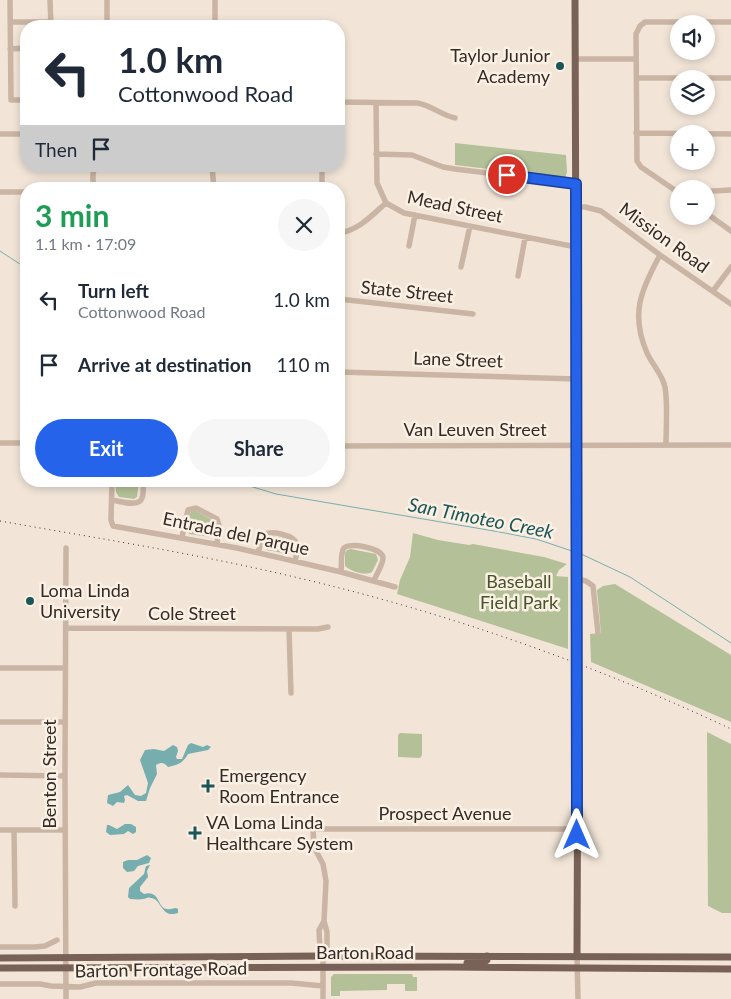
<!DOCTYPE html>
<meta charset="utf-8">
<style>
:root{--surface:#fff;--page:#f6f6f7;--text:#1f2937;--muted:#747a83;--accent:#2563eb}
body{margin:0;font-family:Lato,sans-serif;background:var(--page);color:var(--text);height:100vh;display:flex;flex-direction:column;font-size:19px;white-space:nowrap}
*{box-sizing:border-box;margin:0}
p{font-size:16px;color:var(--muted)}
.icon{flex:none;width:28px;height:28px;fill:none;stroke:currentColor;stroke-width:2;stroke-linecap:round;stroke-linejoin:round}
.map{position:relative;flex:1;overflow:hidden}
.sheet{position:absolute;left:20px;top:182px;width:325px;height:305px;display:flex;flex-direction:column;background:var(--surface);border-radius:20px;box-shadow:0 2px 8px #0003}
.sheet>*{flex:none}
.top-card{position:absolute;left:20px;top:20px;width:325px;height:152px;border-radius:20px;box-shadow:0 2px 8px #0003;background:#fff;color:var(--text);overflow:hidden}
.fabs{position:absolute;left:670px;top:15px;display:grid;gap:10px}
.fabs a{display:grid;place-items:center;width:45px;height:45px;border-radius:50%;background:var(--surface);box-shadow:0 2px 8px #0003;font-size:25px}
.pin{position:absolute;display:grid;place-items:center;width:42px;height:42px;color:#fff;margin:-21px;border:2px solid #fff;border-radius:50%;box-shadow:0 1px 5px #0007}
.me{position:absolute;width:55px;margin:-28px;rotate:0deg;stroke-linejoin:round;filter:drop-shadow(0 0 4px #0008)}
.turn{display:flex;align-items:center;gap:18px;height:105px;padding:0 15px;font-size:22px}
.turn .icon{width:65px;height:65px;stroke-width:2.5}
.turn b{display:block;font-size:35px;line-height:42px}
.then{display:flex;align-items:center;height:48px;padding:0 15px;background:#0003;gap:10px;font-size:19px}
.round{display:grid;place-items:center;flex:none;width:52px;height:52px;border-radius:26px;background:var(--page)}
.headline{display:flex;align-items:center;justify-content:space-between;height:85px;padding:0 15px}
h1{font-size:30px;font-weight:700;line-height:38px;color:#1e9e55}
.primary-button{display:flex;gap:10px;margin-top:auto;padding:10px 15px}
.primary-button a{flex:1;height:58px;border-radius:30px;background:var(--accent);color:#fff;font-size:20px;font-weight:700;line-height:58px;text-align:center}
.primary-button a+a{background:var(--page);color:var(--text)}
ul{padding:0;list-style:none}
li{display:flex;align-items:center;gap:15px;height:65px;padding:0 15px}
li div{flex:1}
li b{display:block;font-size:19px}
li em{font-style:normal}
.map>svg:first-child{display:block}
</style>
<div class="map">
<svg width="731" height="999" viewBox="0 0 731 999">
<rect width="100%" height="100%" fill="#f2e5d8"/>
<!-- green -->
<path fill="#b4c198" d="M455,143L566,155L567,172L565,178L455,165Z
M115,481H139L137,497L134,499L119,497L116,492Z
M191,510L196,511L214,521L213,534L210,537L189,534L186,529Z
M413,533L438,540L469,545L473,544L544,557L567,564L559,570L556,576L568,577V649L397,594L400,580L410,557Z
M268,536C273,536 288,538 292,543C294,545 293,548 293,551L288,554L267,550L263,546Z
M351,549L376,554L378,560L372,572C365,576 352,572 345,566V553L347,550Z
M615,584L731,655V722L591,662L590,634L601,633L597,590L603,586Z
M707,732L731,744V913H722L708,906Z
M400,733L422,734V755L420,758L398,757V735Z
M334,974H412L413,977H417V991H405V984H387V990L340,991V996H331V977Z"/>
<!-- water -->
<path fill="#76aeb0" d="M191,743L203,747L207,745L211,747L208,750L188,754C183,763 178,765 168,767C164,762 161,762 156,765L157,774L150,788L146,801H138L127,795L124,796L125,800L124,803L117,802L113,806L107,803L108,795L120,792L128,785L135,795L141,796L146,793L148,783L140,760L145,750L154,749L164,751L173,745L177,747L178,751L176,757L177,759H182L188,745Z
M125,824H131L136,827V832L133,834L128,831L124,834L110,835L106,832L107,825H109L117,829Z
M147,855L151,858L149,863L138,866L134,871L127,872L123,868V862L128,860H137Z
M150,865L147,871L148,877L140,887V891L144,894C160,889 157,908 167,909C170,910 173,908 176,908L178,909V913C161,919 162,899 151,898C146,897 149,898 143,899C139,900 134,899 130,899L128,897L129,888L144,874L146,866Z"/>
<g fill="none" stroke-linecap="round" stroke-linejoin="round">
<!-- stream -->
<path stroke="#76aeb0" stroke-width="1" d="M0,251L26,268
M233,481L276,494L494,531L536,539L575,552
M579,553L630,577L731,643"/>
<!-- minor -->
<path stroke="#cab5a4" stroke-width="5.5" d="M10,0L11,100H26
M50,0L51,26
M107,0V26
M215,0V26
M10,22H51
M10,49L26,48
M575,59H636
M637,78H731
M339,102L417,103C431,105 441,115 455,118
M376,103L377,183L386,203L404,213L576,247
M636,133L731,134
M0,134H26
M376,154L412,155L443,167L455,169L576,184
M212,166L214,189
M322,166V189
M93,189V174L95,166
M0,192H26
M679,193L641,167L637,161L636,34L640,26L645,22H731
M706,193L713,191L731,190
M576,207H585L601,211L660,255L731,304
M706,213L731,231
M339,233C359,230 371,216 386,203
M409,246L415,215
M660,255C641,290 630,314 647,353C652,364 662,374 665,387C668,405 666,426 666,445
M461,267L470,226
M518,276L525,238
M713,291L731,267
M339,299L473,314
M339,372L577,379
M0,443H26
M339,446L731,445
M24,470H26
M112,481L111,520L113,526L237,548L341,572L395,587
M112,500C119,501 139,508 142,498C144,493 143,486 143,481
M182,537L188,510L196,508L217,519L219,525L217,544
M66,548L65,776L66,999
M258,553L263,535C271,530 294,535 297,544C299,549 296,556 295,561
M341,572C342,566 340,553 344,548C349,542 383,548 383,558C383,565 376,574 374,581
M577,579L586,581L593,586L598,633
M66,628L318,629L328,627
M289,629L291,693
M0,668H65
M0,722H65
M0,775L65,776
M0,830H65
M14,830L15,906
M0,947H35L45,946L57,940
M323,956L327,950V932L324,921
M577,956L578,999
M0,984H40L51,986L80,987L96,983H291L323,986
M323,999V956L320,950L319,930L324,921L326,881L323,864L314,847L313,829H577"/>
<!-- major -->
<path stroke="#786156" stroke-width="7" d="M575,0C576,216 576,433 578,649
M577,956L578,681
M0,958L323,956L731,957
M467,963L484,962L487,960V956
M0,968L447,967L731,969"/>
<!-- rail -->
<path stroke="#352a26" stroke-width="1" stroke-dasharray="1 4" stroke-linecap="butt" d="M0,521C96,538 192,553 286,575C439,610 589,662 731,729"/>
<!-- major-bridge -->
<path stroke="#786156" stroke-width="7" d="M578,649V681"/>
</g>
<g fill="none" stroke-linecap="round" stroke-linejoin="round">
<defs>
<path id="route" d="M507,175L576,184L577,835"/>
</defs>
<!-- route casing -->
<use href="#route" stroke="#184099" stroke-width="12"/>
<!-- route -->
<use href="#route" stroke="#2563eb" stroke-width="9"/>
</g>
<!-- markers -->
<g fill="#1a5558" stroke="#faf0e4" stroke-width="2">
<circle cx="560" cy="66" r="5"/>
<circle cx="30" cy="601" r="5"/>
<path d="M205.5 778.5h5v5h5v5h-5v5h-5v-5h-5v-5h5z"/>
<path d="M192.5 825.5h5v5h5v5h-5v5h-5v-5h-5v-5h5z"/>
</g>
<g text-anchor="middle" stroke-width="5" stroke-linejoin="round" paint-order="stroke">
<!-- poi labels -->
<g font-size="18" fill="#352a26" stroke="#faf0e4" text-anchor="start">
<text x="550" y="62" text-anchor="end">Taylor Junior<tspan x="550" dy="21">Academy</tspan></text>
<text x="40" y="597">Loma Linda<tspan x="40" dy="21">University</tspan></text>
<text x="219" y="782">Emergency<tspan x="219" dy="21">Room Entrance</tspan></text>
<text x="206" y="829">VA Loma Linda<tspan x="206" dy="21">Healthcare System</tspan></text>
</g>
<!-- street labels -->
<g font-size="18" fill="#352a26" stroke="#faf0e4">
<text transform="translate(455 207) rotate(12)" y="6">Mead Street</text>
<text transform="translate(664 238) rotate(36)" y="6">Mission Road</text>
<text transform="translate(407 292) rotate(6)" y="6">State Street</text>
<text transform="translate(458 360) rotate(2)" y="6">Lane Street</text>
<text x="475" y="436">Van Leuven Street</text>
<text transform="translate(236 534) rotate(12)" y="6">Entrada del Parque</text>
<text x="192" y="620">Cole Street</text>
<text transform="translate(50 774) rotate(-90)" y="6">Benton Street</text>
<text x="445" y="820">Prospect Avenue</text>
<text x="365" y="959">Barton Road</text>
<text transform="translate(161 970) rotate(-1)" y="6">Barton Frontage Road</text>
</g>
<!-- park labels -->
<g font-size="18" fill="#455429" stroke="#faf0e4">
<text x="519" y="588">Baseball<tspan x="519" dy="21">Field Park</tspan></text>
</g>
<!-- water labels -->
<g font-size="19" font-style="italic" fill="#1a5558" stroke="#faf0e4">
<text transform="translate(481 518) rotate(11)" y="7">San Timoteo Creek</text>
</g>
</g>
</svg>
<div class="fabs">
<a><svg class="icon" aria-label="sound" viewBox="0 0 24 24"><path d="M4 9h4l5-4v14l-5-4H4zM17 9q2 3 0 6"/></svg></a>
<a><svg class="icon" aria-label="layers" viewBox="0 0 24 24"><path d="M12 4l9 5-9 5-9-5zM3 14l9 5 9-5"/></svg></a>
<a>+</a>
<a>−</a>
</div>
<div class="pin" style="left:507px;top:175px;background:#d93025"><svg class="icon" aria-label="arrive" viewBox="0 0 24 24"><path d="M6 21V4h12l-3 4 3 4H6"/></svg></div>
<svg class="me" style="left:577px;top:835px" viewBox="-20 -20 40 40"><path d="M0-17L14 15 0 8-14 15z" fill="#2563eb" stroke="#fff" stroke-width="4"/></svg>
<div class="top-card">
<div class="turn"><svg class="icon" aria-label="left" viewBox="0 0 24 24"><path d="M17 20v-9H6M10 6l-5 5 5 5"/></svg><div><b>1.0 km</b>Cottonwood Road</div></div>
<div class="then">Then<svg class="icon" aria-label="arrive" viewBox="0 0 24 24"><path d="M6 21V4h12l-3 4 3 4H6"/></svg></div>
</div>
<section class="sheet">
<div class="headline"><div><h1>3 min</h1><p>1.1 km · 17:09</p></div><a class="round"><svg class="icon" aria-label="close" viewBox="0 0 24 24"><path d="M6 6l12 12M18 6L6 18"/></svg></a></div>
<ul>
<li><svg class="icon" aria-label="left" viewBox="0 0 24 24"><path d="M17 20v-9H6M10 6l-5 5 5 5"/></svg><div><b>Turn left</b><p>Cottonwood Road</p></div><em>1.0 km</em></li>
<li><svg class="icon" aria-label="arrive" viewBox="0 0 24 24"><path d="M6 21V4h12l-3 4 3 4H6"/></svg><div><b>Arrive at destination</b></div><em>110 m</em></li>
</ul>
<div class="primary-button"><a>Exit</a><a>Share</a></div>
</section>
</div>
